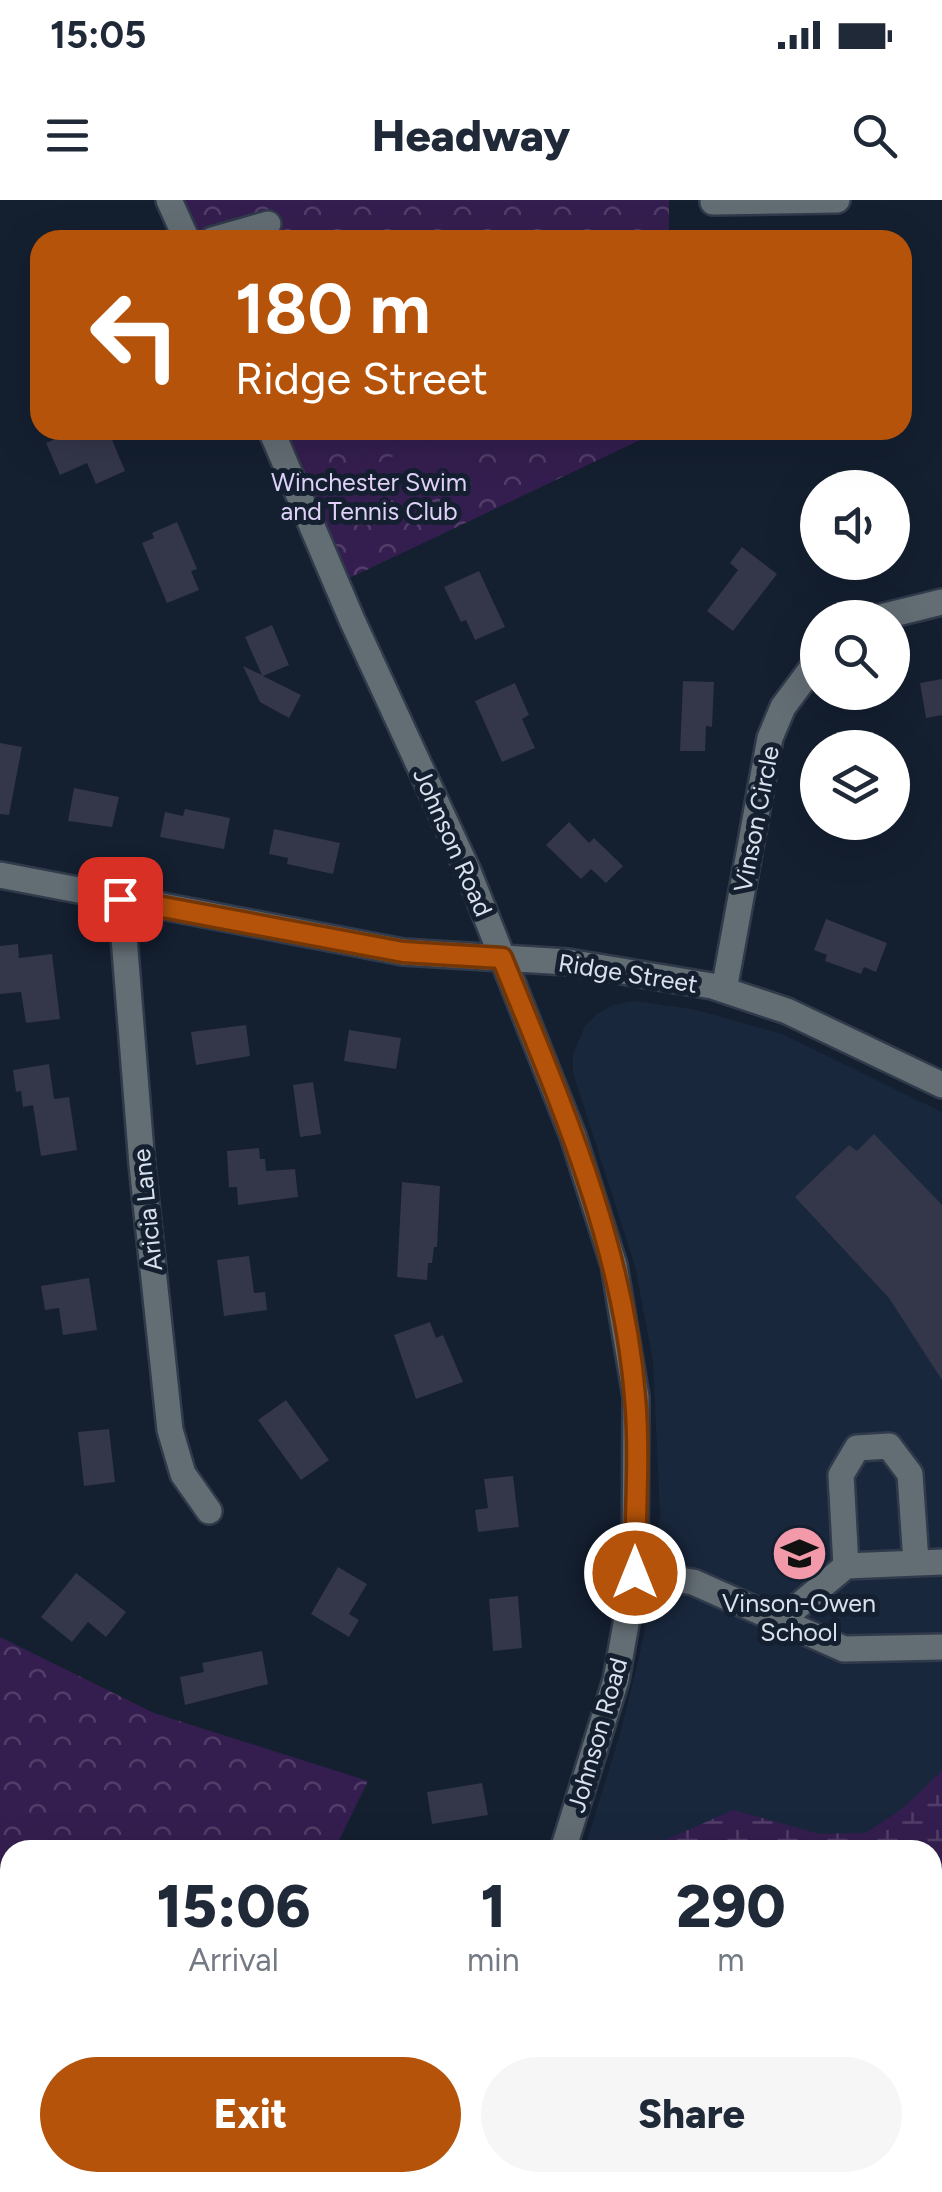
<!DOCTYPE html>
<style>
:root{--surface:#fff;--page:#f6f6f7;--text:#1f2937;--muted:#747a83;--accent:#b45309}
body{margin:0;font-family:Figtree,sans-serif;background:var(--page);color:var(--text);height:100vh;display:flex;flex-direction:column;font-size:38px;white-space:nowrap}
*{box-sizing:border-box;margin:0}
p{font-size:32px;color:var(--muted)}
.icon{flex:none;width:55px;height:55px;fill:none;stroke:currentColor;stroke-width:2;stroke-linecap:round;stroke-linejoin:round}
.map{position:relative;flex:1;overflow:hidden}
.sheet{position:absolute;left:0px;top:1640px;width:942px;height:352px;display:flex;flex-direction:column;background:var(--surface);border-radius:30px 30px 0 0;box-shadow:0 10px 40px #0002}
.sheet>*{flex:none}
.banner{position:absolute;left:30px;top:30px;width:882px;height:210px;border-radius:30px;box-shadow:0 10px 40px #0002;background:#b45309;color:#fff;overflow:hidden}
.fabs{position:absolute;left:800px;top:270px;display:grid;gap:20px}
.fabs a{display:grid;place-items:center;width:110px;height:110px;border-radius:50%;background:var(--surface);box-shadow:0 10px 40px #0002;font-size:50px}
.pin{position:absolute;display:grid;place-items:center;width:85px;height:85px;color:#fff;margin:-42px;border-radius:20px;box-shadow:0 5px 15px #0006}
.me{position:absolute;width:110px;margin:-55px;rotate:0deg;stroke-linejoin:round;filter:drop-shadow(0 0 8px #0008)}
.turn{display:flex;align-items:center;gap:35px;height:210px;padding:0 40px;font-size:45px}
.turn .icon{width:130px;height:130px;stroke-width:2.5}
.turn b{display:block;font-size:70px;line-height:85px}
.eta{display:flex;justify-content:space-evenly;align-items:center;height:170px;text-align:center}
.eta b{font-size:60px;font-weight:800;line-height:70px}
.cta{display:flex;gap:20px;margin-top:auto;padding:20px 40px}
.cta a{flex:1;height:115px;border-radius:60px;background:var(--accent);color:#fff;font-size:40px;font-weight:800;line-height:115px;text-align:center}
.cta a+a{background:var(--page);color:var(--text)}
.status{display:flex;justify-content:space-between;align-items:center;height:70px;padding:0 50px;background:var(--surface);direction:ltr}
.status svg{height:28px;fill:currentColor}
header{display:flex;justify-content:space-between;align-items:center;height:130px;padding:0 40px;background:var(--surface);font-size:45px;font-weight:800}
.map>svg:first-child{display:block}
</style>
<div class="status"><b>15:05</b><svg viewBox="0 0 49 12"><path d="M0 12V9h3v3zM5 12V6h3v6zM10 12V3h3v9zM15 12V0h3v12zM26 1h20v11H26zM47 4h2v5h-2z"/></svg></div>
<header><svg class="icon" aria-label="menu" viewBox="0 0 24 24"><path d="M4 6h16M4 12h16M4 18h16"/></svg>Headway<svg class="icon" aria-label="search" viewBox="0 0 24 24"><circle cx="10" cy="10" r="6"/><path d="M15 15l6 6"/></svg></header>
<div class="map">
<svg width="942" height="1992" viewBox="0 0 942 1992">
<defs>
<pattern id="wetland-marsh" width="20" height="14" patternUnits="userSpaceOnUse" patternTransform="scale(2.5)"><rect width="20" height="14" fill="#341e4f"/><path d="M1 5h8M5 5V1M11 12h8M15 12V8" fill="none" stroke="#513e68"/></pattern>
<pattern id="park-crowns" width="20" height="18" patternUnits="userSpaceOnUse" patternTransform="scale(2.5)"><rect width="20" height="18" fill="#341e4f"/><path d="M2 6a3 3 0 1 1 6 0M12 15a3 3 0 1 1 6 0" fill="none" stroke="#513e68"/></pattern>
</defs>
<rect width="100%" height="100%" fill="#141f30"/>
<!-- built -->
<path fill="#19273d" d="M634,801L693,809L782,834L942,912V1842L933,1845L932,1650H584L620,1534L639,1458L651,1396L660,1313L653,1161L635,1066L573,873V854L585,826L597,814L613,805Z"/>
<!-- wetland -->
<path fill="url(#wetland-marsh)" d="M942,1571V1706L933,1702L932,1650H643L733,1610L820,1634L866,1633L902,1609Z"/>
<!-- park -->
<path fill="url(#park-crowns)" d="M170,0H669V40H187Z
M270,230H661L337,384Z
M0,1437L154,1513L368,1581L338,1642L440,1650H10V1982L438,1983L436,1992H0Z"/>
<!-- pitch -->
<path fill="#341e4f" d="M345,230H420L358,259Z
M440,235L456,271L379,306L363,270Z"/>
<!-- building -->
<path fill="#34364a" d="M77,230H108L125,271L96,284L87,263L60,275L46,243Z
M177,322L197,369L191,371L199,390L167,403L142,343L154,338L152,333Z
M742,347L777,374L733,431L707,411L738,370L730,363Z
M479,371L505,427L475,440L466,420L461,422L444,387Z
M272,425L289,465L263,476L301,495L289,518L260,502L243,466L262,475L245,437Z
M942,479V515L926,518L920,483Z
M683,481L714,482L712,527L706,526L705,551H680Z
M515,483L529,515L522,519L535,548L502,562L475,501Z
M0,543L22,547L9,615L0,614Z
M74,588L119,597L112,627L68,621Z
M185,609L230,618L224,649L160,637L165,612L183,616Z
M569,622L589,643L594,638L623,666L606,683L591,669L581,679L546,645Z
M274,629L340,643L333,674L287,664L288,658L269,654Z
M826,719L887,743L876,772L864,767L861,774L825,761L827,755L814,750Z
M18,744L19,758L52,754L60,819L26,823L21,792L0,794V746Z
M246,825L250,856L196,865L191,832Z
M349,830L401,838L396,869L344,861Z
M49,864L54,899L69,897L77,950L41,956L33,905L23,907L21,891L16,892L13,870Z
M313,882L321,934L300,937L293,885Z
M874,934L942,1005V1180L889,1098L795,997L849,945L857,951Z
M259,948L260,959H265L266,971L295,969L298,997L238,1005L237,987H229L227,951Z
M402,982L440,986L437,1047H434L432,1063H428L427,1080L397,1077Z
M249,1056L254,1093L265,1092L267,1110L224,1116L217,1060Z
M89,1078L97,1130L63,1135L59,1108L45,1110L41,1086Z
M430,1122L436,1138L443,1135L463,1182L416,1199L394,1135Z
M286,1200L329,1260L301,1280L258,1220Z
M109,1229L115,1282L84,1286L78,1232Z
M513,1276L519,1327L478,1332L475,1310L488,1308L484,1279Z
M338,1367L367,1384L349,1414L359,1420L349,1437L311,1414Z
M76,1373L126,1412L106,1437L88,1422L72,1442L41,1417Z
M518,1396L522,1448L493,1451L489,1399Z
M262,1451L268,1484L185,1505L180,1477L204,1472L202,1463Z
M482,1583L488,1615L432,1624L427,1592Z"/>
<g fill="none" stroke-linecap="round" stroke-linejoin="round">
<defs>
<path id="minor" d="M169,0L187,40
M713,2L837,0
M212,40L268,24
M271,230L352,420L468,671L573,936L614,1065L636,1197L635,1373L616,1480L563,1650
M877,418L942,402
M0,675L403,752L568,762L712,786L787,811L942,885
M121,699L142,965L170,1230L183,1274L209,1311
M724,790L770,538L783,507L818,460
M846,1366L841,1275L857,1248L889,1246L910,1274L916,1362
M635,1373L693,1382L844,1449L942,1447
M779,1422L846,1366L942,1362
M932,1873L942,1870
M463,1992L465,1982"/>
</defs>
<!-- minor casing -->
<use href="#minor" stroke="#303a4a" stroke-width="30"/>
<!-- minor -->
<use href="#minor" stroke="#636d74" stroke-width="25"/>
</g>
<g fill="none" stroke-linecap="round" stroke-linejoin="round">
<defs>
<path id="route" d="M120,699L403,752L502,758C559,899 623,1043 635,1197C640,1254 635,1315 635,1373"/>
</defs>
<!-- route casing -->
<use href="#route" stroke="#753606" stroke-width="25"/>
<!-- route -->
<use href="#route" stroke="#b45309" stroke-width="18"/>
</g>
<!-- icons -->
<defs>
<symbol id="school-disc" viewBox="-11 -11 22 22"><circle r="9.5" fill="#f39aaa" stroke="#141f30"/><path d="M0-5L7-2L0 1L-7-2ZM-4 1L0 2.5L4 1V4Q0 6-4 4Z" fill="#111"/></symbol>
</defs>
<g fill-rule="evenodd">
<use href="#school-disc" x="768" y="1322" width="63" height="63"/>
</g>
<g text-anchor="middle" stroke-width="10" stroke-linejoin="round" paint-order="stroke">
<!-- park labels -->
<g font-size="25" fill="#dfd1f8" stroke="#141f30">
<text x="369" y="291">Winchester Swim<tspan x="369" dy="29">and Tennis Club</tspan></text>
</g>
<!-- street labels -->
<g font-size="25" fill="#d9e1ec" stroke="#141f30">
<text transform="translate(756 619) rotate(-79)" y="9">Vinson Circle</text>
<text transform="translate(453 642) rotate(66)" y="9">Johnson Road</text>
<text transform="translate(628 773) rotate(9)" y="9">Ridge Street</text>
<text transform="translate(147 1010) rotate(-96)" y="9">Aricia Lane</text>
<text transform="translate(597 1535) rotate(-74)" y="9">Johnson Road</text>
</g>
<!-- poi labels -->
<g font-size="25" fill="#d9e1ec" stroke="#141f30">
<text x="799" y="1412">Vinson-Owen<tspan x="799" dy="29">School</tspan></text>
</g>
</g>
</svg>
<div class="fabs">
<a><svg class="icon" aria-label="sound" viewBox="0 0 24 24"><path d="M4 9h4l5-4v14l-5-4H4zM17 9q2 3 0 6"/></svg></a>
<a><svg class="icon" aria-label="search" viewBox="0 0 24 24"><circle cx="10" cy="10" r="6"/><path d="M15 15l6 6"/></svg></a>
<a><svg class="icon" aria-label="layers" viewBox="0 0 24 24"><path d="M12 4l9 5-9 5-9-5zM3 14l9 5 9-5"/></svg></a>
</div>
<div class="pin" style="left:120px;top:699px;background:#d93025"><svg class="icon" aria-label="arrive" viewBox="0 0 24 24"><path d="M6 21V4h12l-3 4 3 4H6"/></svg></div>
<svg class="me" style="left:635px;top:1373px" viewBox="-20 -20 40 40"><circle r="17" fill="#b45309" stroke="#fff" stroke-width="3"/><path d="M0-11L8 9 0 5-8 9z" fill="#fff"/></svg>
<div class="banner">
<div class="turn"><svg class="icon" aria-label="left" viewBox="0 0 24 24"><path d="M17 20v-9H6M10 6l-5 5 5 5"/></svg><div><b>180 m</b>Ridge Street</div></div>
</div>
<section class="sheet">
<div class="eta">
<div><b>15:06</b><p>Arrival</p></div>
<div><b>1</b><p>min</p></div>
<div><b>290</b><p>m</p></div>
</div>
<div class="cta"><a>Exit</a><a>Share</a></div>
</section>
</div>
